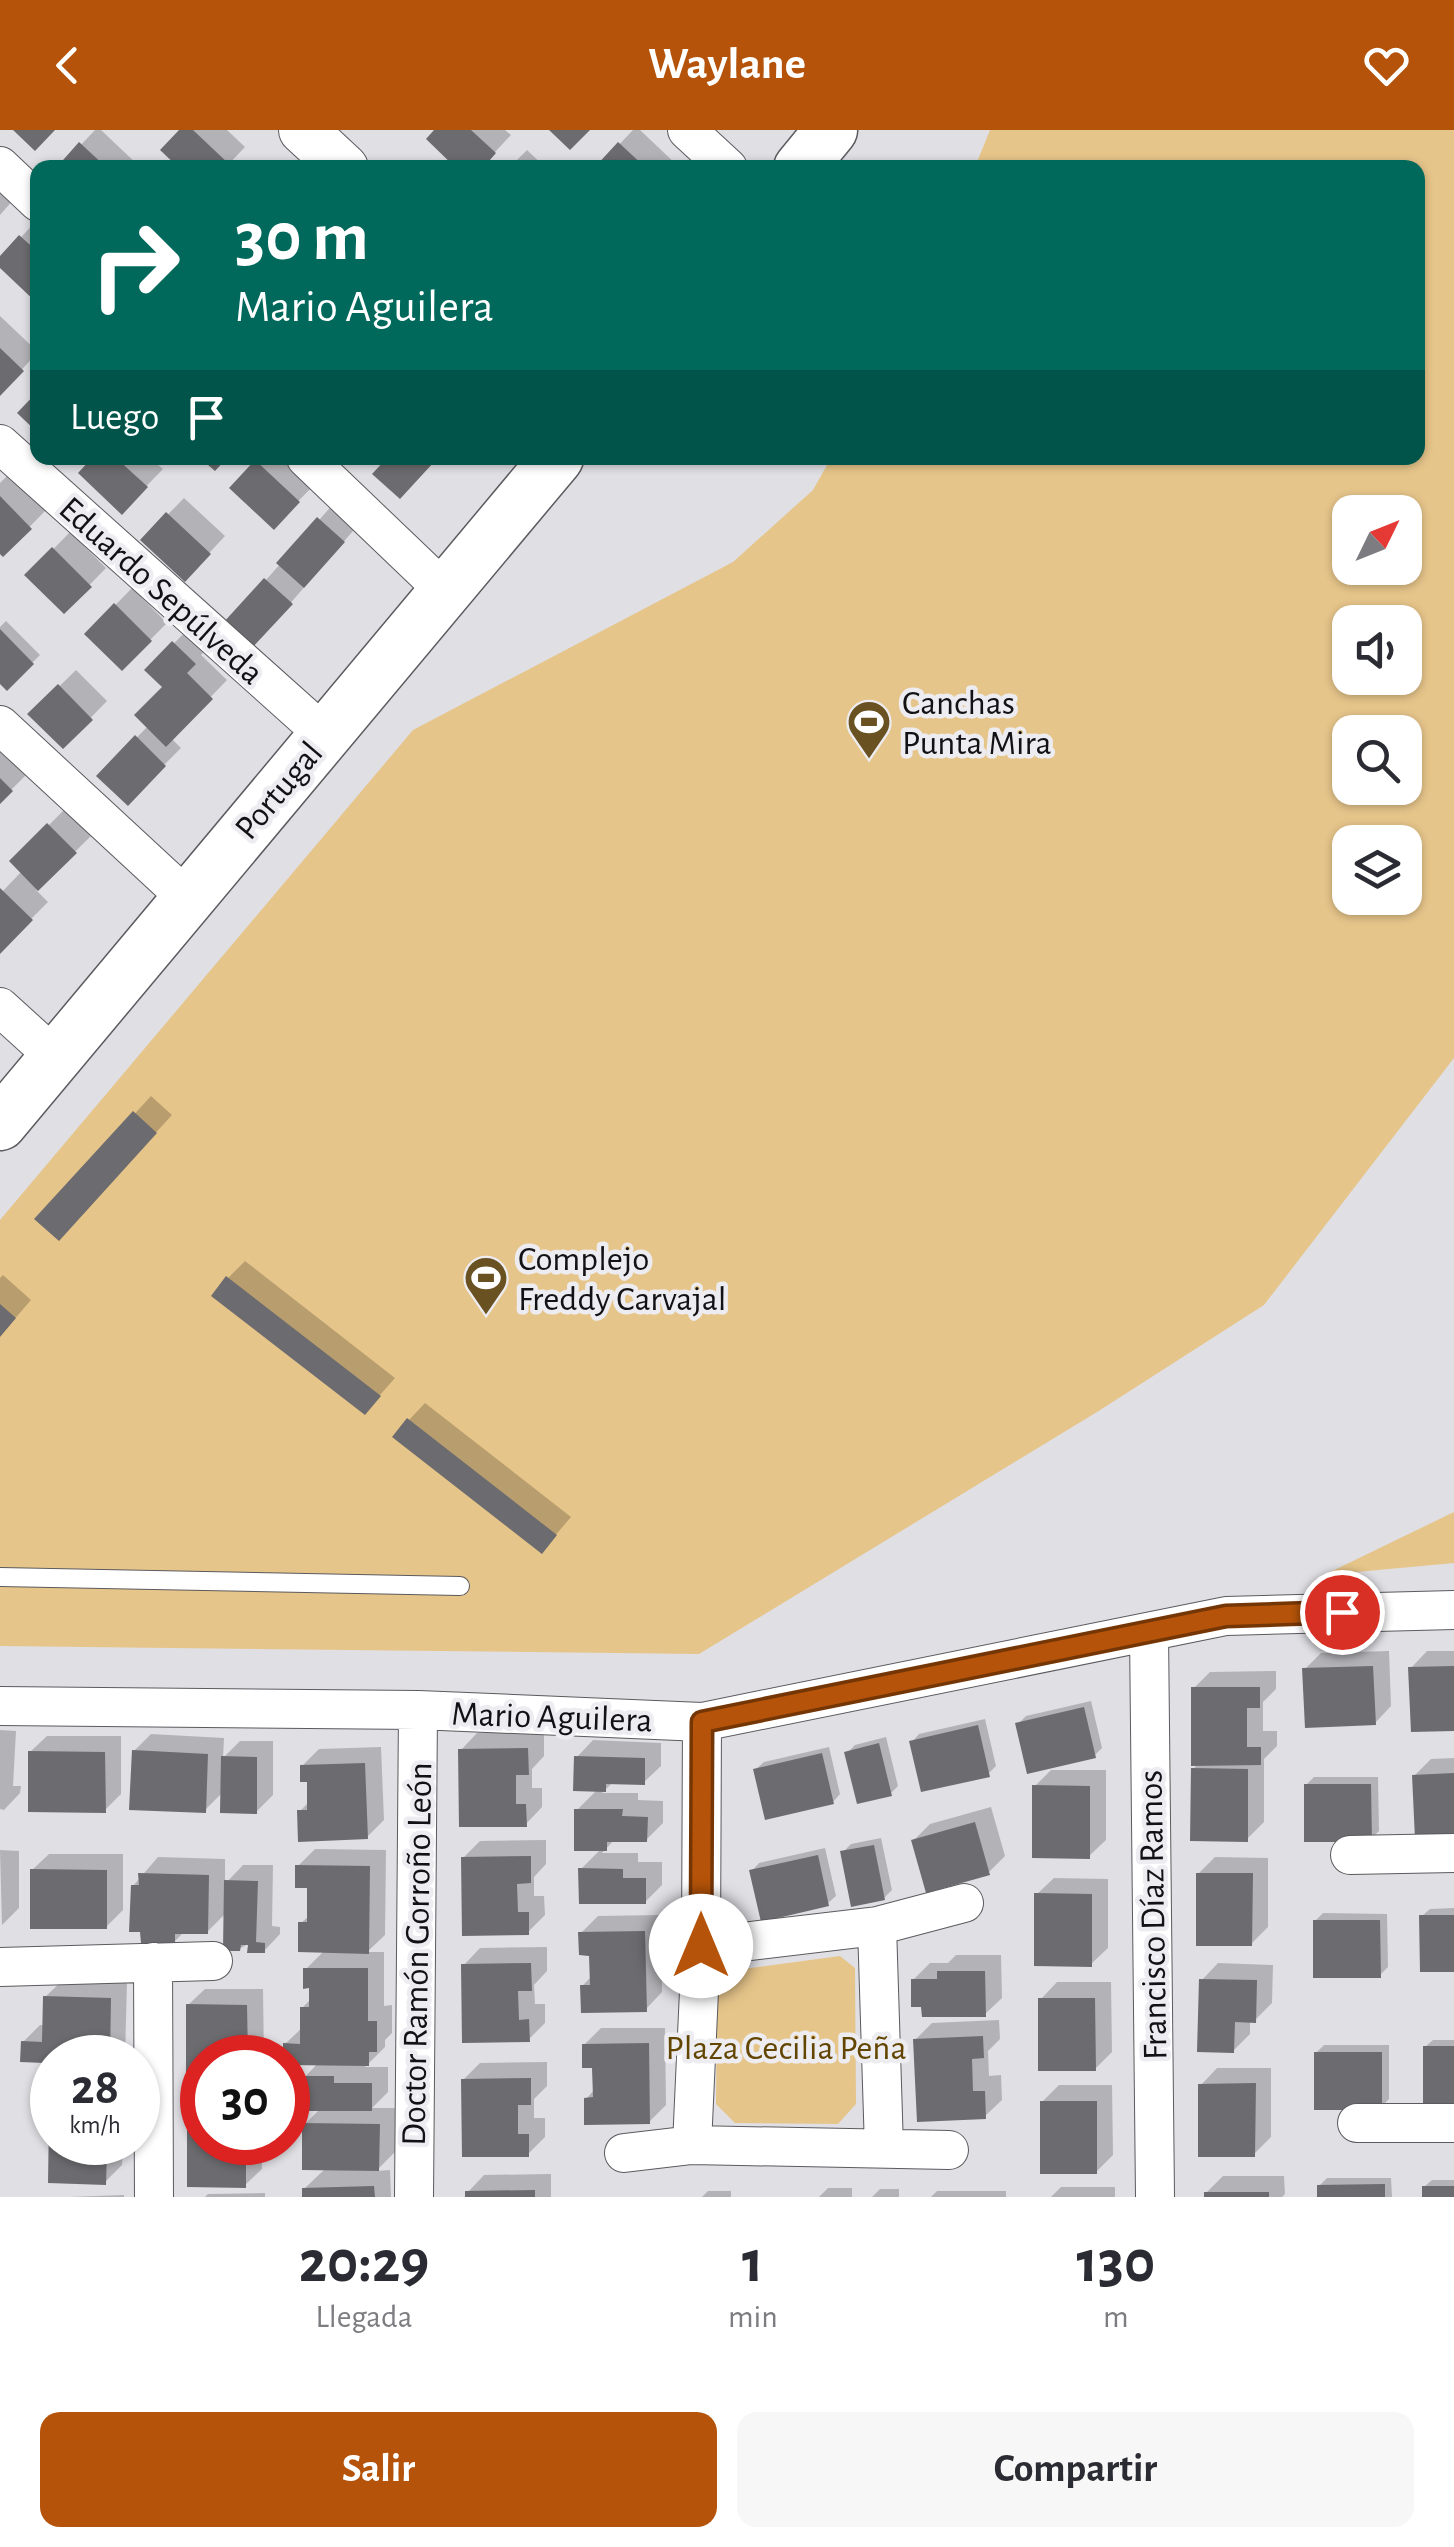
<!DOCTYPE html>
<html lang="es">
<meta charset="utf-8">
<style>
:root{--surface:#fff;--page:#f7f7f7;--text:#2b2b33;--muted:#7c7c81;--accent:#b45309}
body{margin:0;font-family:"Alegreya Sans",sans-serif;background:var(--page);color:var(--text);height:100vh;display:flex;flex-direction:column;font-size:38px;white-space:nowrap}
*{box-sizing:border-box;margin:0}
p{font-size:32px;color:var(--muted)}
.icon{flex:none;width:55px;height:55px;fill:none;stroke:currentColor;stroke-width:2;stroke-linecap:round;stroke-linejoin:round}
.map{position:relative;height:2067px;overflow:hidden}
.panel{display:flex;flex-direction:column;background:var(--surface);flex:1}
.panel>*{flex:none}
.guide{position:absolute;left:30px;top:30px;width:1395px;height:305px;border-radius:20px;box-shadow:0 2px 8px #0004;background:#00695c;color:#fff;overflow:hidden}
.needle{width:65px;rotate:47deg}
.tools{position:absolute;left:1332px;top:365px;display:grid;gap:20px}
.tools a{display:grid;place-items:center;width:90px;height:90px;border-radius:20px;background:var(--surface);box-shadow:0 2px 8px #0004;font-size:50px}
.speed{position:absolute;left:30px;top:1905px;display:flex;gap:20px;font-size:50px;font-weight:700;text-align:center}
.speed>*{display:grid;place-content:center;width:130px;height:130px;border-radius:50%;background:var(--surface);box-shadow:0 2px 8px #0004;line-height:1}
.speed small{font-size:25px;font-weight:400}
.speed .limit{border:15px solid #d22;background:#fff;color:#111}
.pin{position:absolute;display:grid;place-items:center;width:85px;height:85px;color:#fff;margin:-42px;border:5px solid #fff;border-radius:50%;box-shadow:0 2px 10px #0007}
.me{position:absolute;width:110px;margin:-55px;rotate:0deg;stroke-linejoin:round;filter:drop-shadow(0 0 8px #0008)}
.turn{display:flex;align-items:center;gap:35px;height:210px;padding:0 40px;font-size:45px}
.turn .icon{width:130px;height:130px;stroke-width:2.5}
.turn b{display:block;font-size:70px;line-height:85px}
.then{display:flex;align-items:center;height:95px;padding:0 40px;background:#0003;gap:20px;font-size:38px}
.eta{display:flex;justify-content:space-evenly;align-items:center;height:170px;text-align:center}
.eta b{font-size:60px;font-weight:700;line-height:70px}
.action{display:flex;gap:20px;margin-top:auto;padding:20px 40px}
.action a{flex:1;height:115px;border-radius:20px;background:var(--accent);color:#fff;font-size:40px;font-weight:700;line-height:115px;text-align:center}
.action a+a{background:var(--page);color:var(--text)}
header{display:flex;justify-content:space-between;align-items:center;height:130px;padding:0 40px;background:var(--accent);color:#fff;font-size:45px;font-weight:700}
.map>svg:first-child{display:block}
</style>
<header><svg class="icon" aria-label="back" viewBox="0 0 24 24"><path d="M15 5l-7 7 7 7"/></svg>Waylane<svg class="icon" aria-label="heart" viewBox="0 0 24 24"><path d="M12 20l-8-8c-3-5 5-10 8-4 3-6 11-1 8 4z"/></svg></header>
<div class="map">
<svg width="1454" height="2067" viewBox="0 0 1454 2067">
<rect width="100%" height="100%" fill="#e0dfe4"/>
<!-- green -->
<path fill="#e6c58a" fill-rule="evenodd" d="M990,0H1454V928L1264,1175L1097,1282L699,1524L0,1516V1090L413,600L733,432L813,360L831,328H1418V38L975,37ZM1350,382H1405V438H1350ZM1350,492H1405V548H1350ZM1350,602H1405V658H1350ZM1350,712H1405V768H1350Z
M1454,1382V1433L1324,1445Z
M840,1826L855,1838L856,1974L838,1994L735,1993L716,1974L717,1861L736,1840Z"/>
<!-- shadow -->
<path fill="#0003" d="M95,0H101L139,36L59,38Z
M182,0H227L245,17L225,38Z
M438,0H505L511,5L480,38Z
M633,0H640L678,36L597,38Z
M527,20L546,38H509Z
M0,56L14,69L0,85Z
M37,90L38,171L0,135V130Z
M0,186L38,222L0,263Z
M96,328H150L163,339L122,381L81,343Z
M262,328H287L315,354L274,396L233,358Z
M10,343L46,380L3,424L0,421V353Z
M184,368L225,406L185,449L143,410Z
M335,372L359,394L268,499L266,450Z
M70,402L106,438L64,481L28,445Z
M132,458L167,493L122,538L87,504Z
M6,491L40,525L7,558L0,551V497Z
M191,496L210,515L201,525L227,550L171,608L181,618L127,672L99,646L148,596L165,557L148,540Z
M76,540L107,571L63,616L31,584Z
M0,615L28,643L0,671Z
M65,679L92,705L36,760L48,772L0,820V764L22,741L12,732Z
M151,966L172,985L75,1091L38,1089Z
M245,1131L395,1248L365,1282L228,1148Z
M3,1145L31,1170L0,1206V1148Z
M425,1273L571,1387L542,1421L409,1290Z
M1389,1521L1391,1576L1375,1593L1305,1539L1321,1523Z
M1427,1521H1454V1598L1411,1538Z
M1276,1541V1559L1263,1572V1601H1277V1616L1264,1629V1692L1247,1709L1193,1639L1199,1633L1194,1558L1210,1542Z
M1091,1571L1102,1618L1094,1626L1018,1594L1026,1586Z
M985,1589L996,1636L988,1644L912,1612L919,1604Z
M0,1600L16,1601L13,1656H21L20,1663L4,1680L0,1679Z
M544,1602V1626L532,1639V1658H542V1677L526,1694L461,1620L477,1603Z
M151,1604L224,1608L223,1628L240,1611H273V1665L256,1682L223,1662L205,1680L134,1621Z
M47,1606H121V1664L105,1680L30,1622Z
M886,1607L898,1656L890,1664L847,1623L855,1615Z
M593,1610L661,1613V1636L644,1652L614,1651L602,1663H638V1670L663,1671V1693L646,1710L615,1709L602,1723H638V1732H662V1755L645,1772L581,1739L602,1718L577,1680L597,1660L577,1627Z
M381,1617L384,1690L367,1707L300,1681L310,1671L309,1649L302,1636L319,1619Z
M829,1617L840,1664L833,1672L756,1639L764,1632Z
M1454,1628V1705L1414,1646L1431,1629Z
M1051,1640H1106V1710L1089,1726L1035,1656Z
M1314,1647H1378L1379,1701L1371,1709L1306,1655Z
M991,1677L1005,1726L988,1743L913,1711L930,1694Z
M881,1708L892,1760L884,1768L843,1722L851,1714Z
M546,1710V1734L534,1747V1766H544L545,1785L528,1802L463,1728L480,1711Z
M825,1718L836,1766L828,1773L752,1741L759,1733Z
M315,1719L386,1720L385,1805L367,1822H384V1876L392,1875V1903L385,1910V1917L365,1937H388V1962L372,1978H396L395,2022L376,2041L390,2040L391,2067H305L304,2059L326,2038L305,1994L320,1979L305,1947L318,1933H288L285,1914L303,1897L302,1878L312,1868L306,1839L324,1821L301,1793L310,1785V1755L298,1736Z
M0,1720L19,1721V1778L2,1795Z
M49,1724H123V1780L106,1797L32,1740Z
M158,1727L225,1729V1754L243,1735H273L272,1796L280,1797V1804L264,1821L250,1813L239,1819L226,1783L207,1802H184L174,1812L133,1756Z
M1215,1727L1268,1728V1797L1251,1814L1198,1744Z
M1054,1748L1108,1749V1818L1091,1834L1037,1764Z
M1454,1778V1840L1422,1786L1430,1779Z
M1323,1783L1387,1784L1388,1837L1380,1845L1315,1791Z
M661,1785L662,1862L646,1879L582,1856L592,1846L591,1824L581,1803L598,1786Z
M547,1817V1841L534,1855L535,1874H545V1893L529,1909L464,1835L480,1818Z
M956,1825H1001L1002,1868L985,1884L913,1850L930,1833H948Z
M1218,1833L1273,1835L1272,1873L1255,1890H1250V1904L1233,1921L1202,1850Z
M62,1851L127,1852L125,1928H52V1967H47L48,1930L23,1912L40,1895H45V1867Z
M1057,1852H1111L1112,1922L1095,1939L1041,1869Z
M205,1859H263L264,1928H202V1945H189L188,1875Z
M999,1890L1000,1909L988,1921L989,1946L1001,1945L1002,1970L985,1986L915,1910L932,1893Z
M601,1898H665L666,1975L649,1992L586,1969L595,1959V1936L584,1915Z
M1433,1910H1454V1971L1425,1917Z
M1324,1915H1389V1969L1381,1977L1316,1923Z
M547,1932V1956L534,1969V1988H545V2007L528,2024L463,1950L480,1933Z
M1217,1938H1271V2007L1254,2024L1201,1955Z
M1059,1955H1112L1113,2025L1096,2042L1042,1972Z
M202,1963V2012H261L262,2039L245,2055H190V1976Z
M52,1985V2012H123L122,2035L105,2052L50,2051Z
M551,2044V2067H468V2062L484,2045Z
M1223,2046H1284L1285,2064L1282,2067H1206V2063Z
M1327,2048H1391L1392,2067H1320L1319,2056Z
M1432,2050H1454V2067H1424V2057Z
M1061,2057H1115V2067H1051Z
M828,2058H852V2067H872L880,2059H899V2067H819Z
M708,2061H731V2067H702Z
M937,2061H1006V2067H931Z
M265,2063V2067H205L208,2064Z
M124,2065V2067H70Z"/>
<!-- building -->
<path fill="#6c6b6f" d="M13,0H55L35,21Z
M179,0H193L230,35L228,38H179L160,20Z
M434,0H471L496,23L483,38H456L426,9Z
M549,0H590L570,20Z
M79,12L107,38H56Z
M618,12L646,38H594Z
M19,105L38,122V174L0,138V126Z
M0,218L24,241L0,266Z
M38,261V303L17,283Z
M92,328H116L148,357L122,385L78,343Z
M200,328H227L215,341Z
M387,328H430L434,332L400,369L372,344Z
M255,330L300,372L274,400L229,358Z
M0,366L32,399L3,427L0,424Z
M166,382L211,424L185,452L140,410Z
M317,387L345,412L304,458L276,433Z
M52,417L92,457L64,484L24,445Z
M264,448L293,474L251,519L223,493Z
M114,473L152,511L122,541L84,504Z
M0,499L34,534L7,561L0,554Z
M172,511L196,534L187,543L213,569L166,617L134,585L162,557L144,540Z
M58,554L93,590L63,619L27,584Z
M135,605L166,636L128,676L96,646Z
M0,648L13,661L0,674Z
M47,693L77,723L38,761L9,731Z
M0,758L33,790L0,824Z
M133,981L157,1003L59,1111L34,1089Z
M226,1146L381,1266L365,1285L211,1166Z
M0,1174L16,1188L0,1207Z
M407,1288L557,1405L542,1424L392,1307Z
M1373,1536L1376,1595L1305,1598L1302,1538Z
M1454,1536V1601L1411,1602L1408,1537Z
M1191,1557H1260V1578H1247V1617H1261V1635L1191,1636Z
M1084,1577L1096,1628L1027,1644L1015,1593Z
M978,1595L990,1647L921,1662L909,1611Z
M879,1613L892,1666L857,1674L844,1622Z
M528,1618L529,1645H516V1674H526L527,1697H459L458,1619Z
M132,1620L208,1624L206,1683L129,1680Z
M28,1621L105,1622L106,1683L28,1682Z
M822,1623L834,1674L765,1690L753,1639Z
M221,1626L257,1627V1684L220,1683Z
M574,1626L645,1628V1655L606,1654V1662L573,1661Z
M365,1633L368,1709L298,1712L297,1680H307V1652H300V1635Z
M1191,1638L1248,1639V1712L1190,1711Z
M1454,1643V1707L1415,1709L1412,1645Z
M1304,1654H1371L1372,1712H1304Z
M1032,1655L1090,1656V1729L1032,1728Z
M574,1679H623L622,1686L648,1687L647,1712H607V1721H574Z
M975,1692L990,1745L926,1763L911,1710Z
M874,1715L885,1770L851,1777L840,1721Z
M818,1725L829,1776L761,1792L749,1740Z
M531,1726V1753L517,1754L518,1782H529V1805L462,1806L461,1727Z
M295,1735L370,1736L369,1824L298,1822V1792H307V1758H295Z
M578,1738L623,1739V1748H646V1774H579Z
M30,1739L107,1740V1799H30Z
M138,1743L209,1745L208,1804H175V1814L141,1813L140,1802H129L131,1755H139Z
M1196,1743H1253L1252,1816H1196Z
M224,1750L258,1751L256,1812L265,1813V1823H247L248,1815H241L240,1821H223Z
M1034,1763L1092,1764V1837L1034,1836Z
M1419,1785H1454V1842H1420Z
M1313,1790H1380L1381,1848H1313Z
M645,1801L647,1882L581,1883L580,1855H590L589,1826L579,1825L578,1802Z
M531,1833L532,1861H518L519,1890L529,1889L530,1912L462,1913L461,1834Z
M303,1838H368V1891H377V1922H369V1936L288,1935V1928H283V1913L300,1914V1877H309V1858L303,1859Z
M937,1841H985L986,1887H922L921,1877H911V1849H937Z
M1199,1849L1257,1850L1256,1893L1235,1892L1234,1923L1197,1922Z
M43,1866L111,1868L110,1928H52V1969H44L45,1933L20,1932L21,1911L42,1912Z
M1038,1868H1095L1096,1941H1038Z
M186,1874L247,1875L248,1928H202V1948H186Z
M983,1906L984,1928L972,1929L973,1961H985L986,1989L917,1992L913,1909Z
M649,1913L650,1994L584,1995V1968L593,1967L592,1938H582V1914Z
M1423,1916H1454V1974H1423Z
M1314,1922H1382V1980H1314Z
M302,1946H334V1953H372V1981H302Z
M531,1948V1975H518V2004H529V2027H462L461,1949Z
M1256,1953L1255,2027H1198V1954Z
M1040,1971H1097V2044H1040Z
M187,1975H202V2012H246V2058L187,2057Z
M49,1988H52V2012H119L118,2020H107L106,2055L48,2053Z
M302,1993L380,1994L379,2041L302,2040Z
M1385,2054V2067H1317V2055Z
M374,2056L375,2067H302V2058Z
M1422,2056H1454V2067H1422Z
M535,2060V2067H465V2061Z
M1204,2062H1269V2067H1204Z"/>
<g fill="none" stroke-linecap="round" stroke-linejoin="round">
<defs>
<path id="service" d="M0,1447L460,1456"/>
<path id="minor" d="M687,0L728,38
M0,36L38,72
M0,314L325,605
M306,328L445,461
M0,595L188,769
M0,877L55,927
M1149,1502L1155,2067
M0,1576L418,1580L702,1592L1226,1486L1454,1480
M1350,1725L1454,1723
M877,1796L884,2018
M701,1817L877,1796L964,1773
M153,1832L154,2067
M0,1837L213,1831
M1357,1993H1454
M692,2015L701,1817L702,1592
M624,2023L692,2015L949,2020
M414,2067L418,1580"/>
<path id="tertiary" d="M303,0L344,38"/>
<path id="secondary" d="M800,38L831,0
M0,994L557,328"/>
</defs>
<!-- service casing -->
<use href="#service" stroke="#5b5a5f" stroke-width="20"/>
<!-- minor casing -->
<use href="#minor" stroke="#5b5a5f" stroke-width="40"/>
<!-- tertiary casing -->
<use href="#tertiary" stroke="#5b5a5f" stroke-width="50"/>
<!-- secondary casing -->
<use href="#secondary" stroke="#5b5a5f" stroke-width="55"/>
<!-- service -->
<use href="#service" stroke="#fff" stroke-width="18"/>
<!-- minor -->
<use href="#minor" stroke="#fff" stroke-width="38"/>
<!-- tertiary -->
<use href="#tertiary" stroke="#fff" stroke-width="48"/>
<!-- secondary -->
<use href="#secondary" stroke="#fff" stroke-width="52"/>
</g>
<g fill="none" stroke-linecap="round" stroke-linejoin="round">
<defs>
<path id="route" d="M701,1816L702,1592L1226,1486L1342,1482"/>
</defs>
<!-- route casing -->
<use href="#route" stroke="#753606" stroke-width="25"/>
<!-- route -->
<use href="#route" stroke="#b45309" stroke-width="18"/>
</g>
<!-- icons -->
<defs>
<symbol id="stadium-pin" viewBox="-11 -11 22 30"><path d="M0 17L-7.5 6A9.5 9.5 0 1 1 7.5 6Z" fill="#695121" stroke="#edecf1"/><path d="M0-5a6.5 5 0 1 0 0 10a6.5 5 0 1 0 0-10ZM-3.5-1.8h7v3.6h-7Z" fill="#fff"/></symbol>
</defs>
<g fill-rule="evenodd">
<use href="#stadium-pin" x="844" y="567" width="50" height="68"/>
<use href="#stadium-pin" x="461" y="1123" width="50" height="68"/>
</g>
<g text-anchor="middle" stroke-width="9" stroke-linejoin="round" paint-order="stroke">
<!-- street labels -->
<g font-size="35" fill="#121214" stroke="#edecf1">
<text transform="translate(162 460) rotate(42)" y="12">Eduardo Sepúlveda</text>
<text transform="translate(278 660) rotate(-50)" y="12">Portugal</text>
<text transform="translate(552 1586) rotate(2)" y="12">Mario Aguilera</text>
<text transform="translate(1152 1785) rotate(-91)" y="12">Francisco Díaz Ramos</text>
<text transform="translate(416 1824) rotate(-89)" y="12">Doctor Ramón Gorroño León</text>
</g>
<!-- poi labels -->
<g font-size="35" fill="#121214" stroke="#edecf1" text-anchor="start">
<text x="902" y="584">Canchas<tspan x="902" dy="40">Punta Mira</tspan></text>
<text x="518" y="1140">Complejo<tspan x="518" dy="40">Freddy Carvajal</tspan></text>
</g>
<!-- park labels -->
<g font-size="35" fill="#624500" stroke="#edecf1">
<text x="786" y="1929">Plaza Cecilia Peña</text>
</g>
</g>
</svg>
<div class="tools">
<a><svg class="needle" viewBox="-14 -14 28 28"><path d="M0-13l5 13h-10z" fill="#e53935"/><path d="M0 13l5-13h-10z" fill="#7c7c81"/></svg></a>
<a><svg class="icon" aria-label="sound" viewBox="0 0 24 24"><path d="M4 9h4l5-4v14l-5-4H4zM17 9q2 3 0 6"/></svg></a>
<a><svg class="icon" aria-label="search" viewBox="0 0 24 24"><circle cx="10" cy="10" r="6"/><path d="M15 15l6 6"/></svg></a>
<a><svg class="icon" aria-label="layers" viewBox="0 0 24 24"><path d="M12 4l9 5-9 5-9-5zM3 14l9 5 9-5"/></svg></a>
</div>
<div class="speed"><div>28<small>km/h</small></div><div class="limit">30</div></div>
<div class="pin" style="left:1342px;top:1482px;background:#d93025"><svg class="icon" aria-label="arrive" viewBox="0 0 24 24"><path d="M6 21V4h12l-3 4 3 4H6"/></svg></div>
<svg class="me" style="left:701px;top:1816px" viewBox="-20 -20 40 40"><circle r="19" fill="#fff"/><path d="M0-13L10 11 0 6-10 11z" fill="#b45309"/></svg>
<div class="guide">
<div class="turn"><svg class="icon" aria-label="right" viewBox="0 0 24 24"><path d="M7 20v-9h11M14 6l5 5-5 5"/></svg><div><b>30 m</b>Mario Aguilera</div></div>
<div class="then">Luego<svg class="icon" aria-label="arrive" viewBox="0 0 24 24"><path d="M6 21V4h12l-3 4 3 4H6"/></svg></div>
</div>
</div>
<section class="panel">
<div class="eta">
<div><b>20:29</b><p>Llegada</p></div>
<div><b>1</b><p>min</p></div>
<div><b>130</b><p>m</p></div>
</div>
<div class="action"><a>Salir</a><a>Compartir</a></div>
</section>
